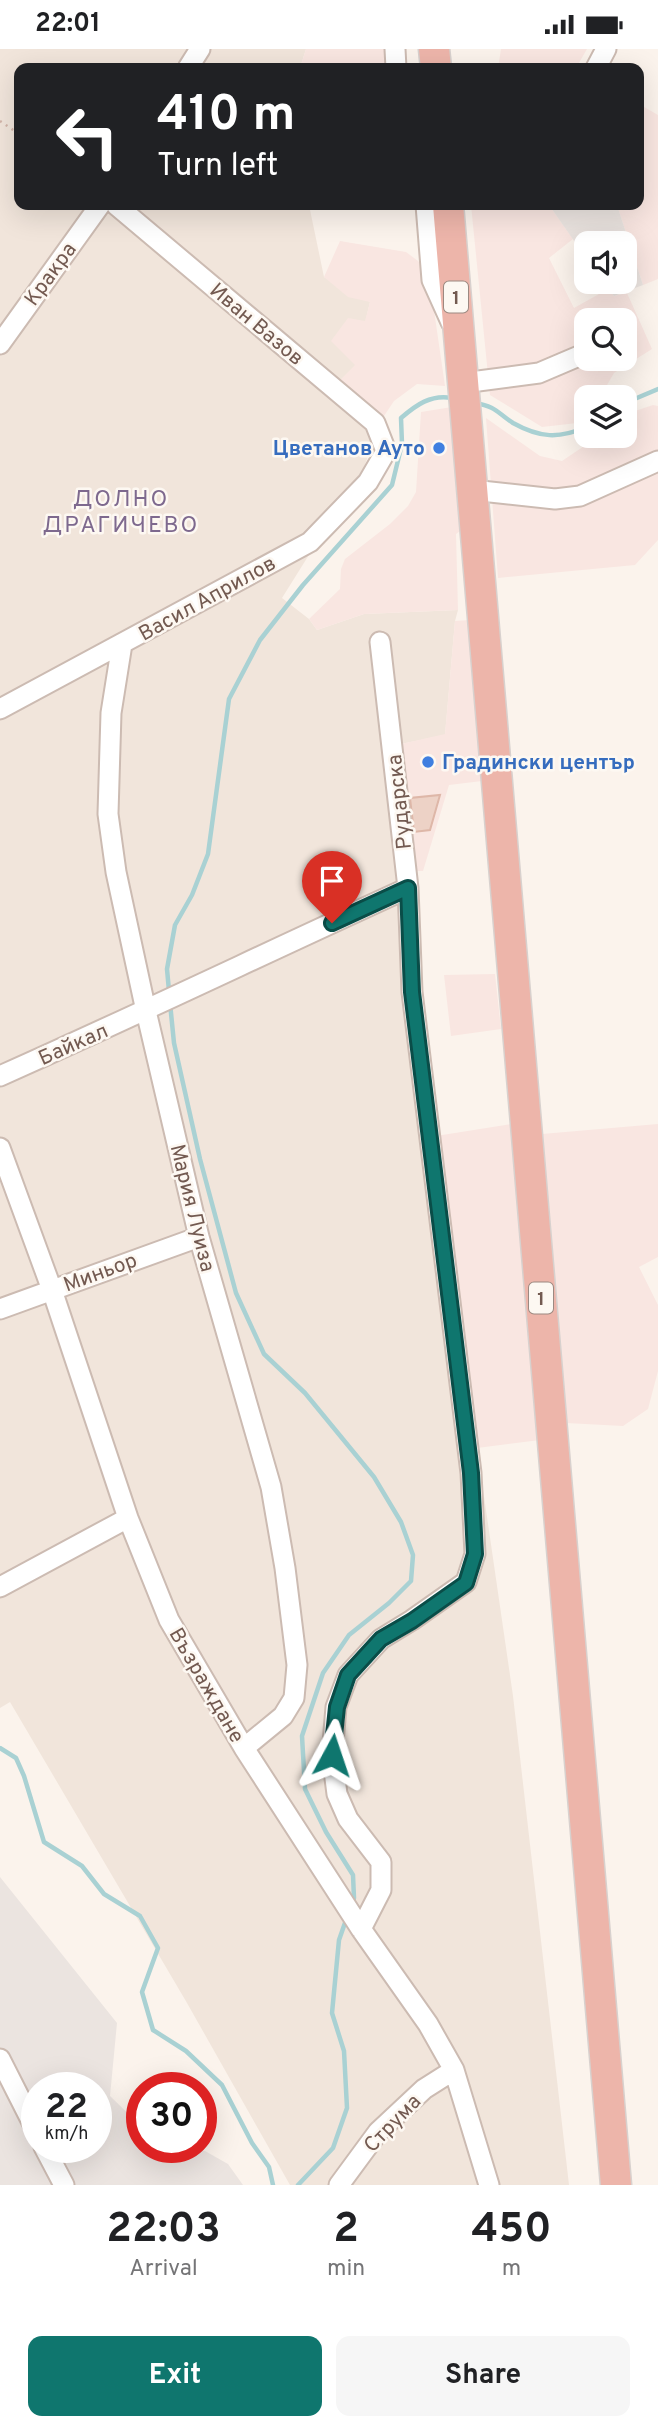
<!DOCTYPE html>
<meta charset="utf-8">
<style>
:root{--surface:#fff;--page:#f6f6f6;--text:#202124;--muted:#757577;--accent:#0f766e}
body{margin:0;font-family:Overpass,sans-serif;background:var(--page);color:var(--text);height:100vh;display:flex;flex-direction:column;font-size:26px;white-space:nowrap}
*{box-sizing:border-box;margin:0}
p{font-size:23px;color:var(--muted)}
.icon{flex:none;width:38px;height:38px;fill:none;stroke:currentColor;stroke-width:2;stroke-linecap:round;stroke-linejoin:round}
.map{position:relative;height:2136px;overflow:hidden}
.sheet{display:flex;flex-direction:column;background:var(--surface);flex:1}
.sheet>*{flex:none}
.top-card{position:absolute;left:14px;top:14px;width:630px;height:147px;border-radius:14px;box-shadow:0 7px 28px #0002;background:#202124;color:#fff;overflow:hidden}
.fabs{position:absolute;left:574px;top:182px;display:grid;gap:14px}
.fabs a{display:grid;place-items:center;width:63px;height:63px;border-radius:14px;background:var(--surface);box-shadow:0 7px 28px #0002;font-size:35px}
.speed{position:absolute;left:21px;top:2023px;display:flex;gap:14px;font-size:35px;font-weight:700;text-align:center}
.speed>*{display:grid;place-content:center;width:91px;height:91px;border-radius:50%;background:var(--surface);box-shadow:0 7px 28px #0002;line-height:1}
.speed small{font-size:18px;font-weight:400}
.speed .limit{border:10px solid #d22;background:#fff;color:#111}
.pin{position:absolute;display:grid;place-items:center;width:60px;height:60px;color:#fff;margin:-72px -30px;border-radius:50% 50% 50% 0;rotate:-45deg;box-shadow:0 0 7px #0007}
.pin .icon{rotate:45deg}
.me{position:absolute;width:77px;margin:-38px;rotate:5deg;stroke-linejoin:round;filter:drop-shadow(0 0 5px #0008)}
.turn{display:flex;align-items:center;gap:24px;height:147px;padding:0 28px;font-size:32px}
.turn .icon{width:91px;height:91px;stroke-width:2.5}
.turn b{display:block;font-size:49px;line-height:60px}
.eta{display:flex;justify-content:space-evenly;align-items:center;height:119px;text-align:center}
.eta b{font-size:42px;font-weight:700;line-height:49px}
.button{display:flex;gap:14px;margin-top:auto;padding:14px 28px}
.button a{flex:1;height:80px;border-radius:14px;background:var(--accent);color:#fff;font-size:28px;font-weight:700;line-height:80px;text-align:center}
.button a+a{background:var(--page);color:var(--text)}
.status{display:flex;justify-content:space-between;align-items:center;height:49px;padding:0 35px;background:var(--surface);direction:ltr}
.status svg{height:19px;fill:currentColor}
.map>svg:first-child{display:block}
</style>
<div class="status"><b>22:01</b><svg viewBox="0 0 49 12"><path d="M0 12V9h3v3zM5 12V6h3v6zM10 12V3h3v9zM15 12V0h3v12zM26 1h20v11H26zM47 4h2v5h-2z"/></svg></div>
<div class="map">
<svg width="658" height="2136" viewBox="0 0 658 2136">
<rect width="100%" height="100%" fill="#fbf3ec"/>
<!-- residential -->
<path fill="#f1e5db" d="M0,0H306L300,19H19V156H309L324,228L370,253L355,317L341,331L382,370L364,418L282,549L309,570L317,581L364,565L458,561L455,572L445,686L401,695L436,1087L477,1399L513,1647L569,2136H290L187,1954L10,1653L0,1659Z"/>
<!-- commercial -->
<path fill="#f9e6e1" fill-rule="evenodd" d="M306,0H399L400,19H300Z
M501,0H587L576,19H498Z
M639,55L658,66V230L643,236L617,156H639Z
M471,156H549L573,190L549,209L574,259L608,240L614,247L627,244L652,300L614,324L600,348H586V373L542,378L490,346ZM586,271H625V310H586Z
M340,192L406,203L426,218L429,227L445,337L417,335L394,352L382,370L340,331L355,316L331,292L348,269L365,272L370,253L348,248L324,228Z
M653,356L658,357V491L635,516L498,529L486,369L540,407L562,412L599,387H625V369L635,362Z
M452,358L463,480L456,485L458,561L364,565L317,581L309,570L340,540L341,520L345,510L390,475L408,457L416,443L421,363Z
M470,571L482,732L449,736L423,822H413L401,695L445,685L455,572Z
M495,925L501,980L451,987L444,926Z
M511,1075L540,1391L477,1399L436,1087Z
M658,1075V1208L639,1218L658,1256V1322L648,1360L623,1377L566,1374L542,1085Z"/>
<!-- industrial -->
<path fill="#ebe4e0" fill-rule="evenodd" d="M549,156H617L643,236L614,247L603,233H625V194H586V209Z
M0,1828L117,1974L110,2047L142,2078V2098H183L205,2102L228,2115L243,2136H0ZM37,2039H96V2098H37Z"/>
<g fill="none" stroke-linecap="round" stroke-linejoin="round">
<!-- stream -->
<path stroke="#a9d1d3" stroke-width="4.5" d="M475,354C497,358 496,363 513,374C540,389 559,390 586,378
M625,354L658,340
M169,942L167,920L175,876L192,846L208,805L229,650L260,591L303,536L392,436L402,395L401,369C416,356 431,345 452,349
M170,954L174,994L200,1110L236,1244L264,1305L305,1344L374,1428L401,1473L413,1506L411,1532L389,1554L349,1586L323,1624L302,1687L305,1740L326,1783L353,1826L354,1849L352,1856
M0,1699L16,1709L24,1727L44,1793L82,1817L104,1845L140,1867L158,1899L142,1943L153,1981L186,2002L222,2036L252,2094L269,2118L273,2136
M298,2136L333,2099L347,2059L344,2002L332,1964L339,1891L346,1871"/>
</g>
<!-- building -->
<path fill="#edd2c6" stroke="#deb7a8" stroke-width="2" d="M440,746L430,781L414,783L410,749Z"/>
<g fill="none" stroke-linecap="round" stroke-linejoin="round">
<defs>
<path id="minor" d="M395,0L396,19
M188,19L200,0
M596,19L606,0
M426,156L432,231L451,273
M0,295L100,156
M463,334L539,324L586,304
M472,441L555,450L580,447L658,412
M122,595L111,664L108,765L116,823L146,962L199,1188L271,1438L285,1519L297,1616L294,1649L283,1667L244,1699
M0,660L310,493L368,433L386,402L375,374L116,156
M0,1027C137,966 272,901 408,839
M0,1099L52,1241L128,1469L169,1571L244,1699L361,1880L428,1975L454,2021L489,2136
M0,1260L199,1188
M0,1538L128,1469
M361,1880L381,1841V1813L348,1770L337,1745L332,1706L336,1658L348,1626L381,1590L412,1571L466,1533L475,1505L471,1424L412,943L408,839L380,593
M0,2010L37,2083
M44,2098L64,2136
M339,2136L378,2083L424,2040L454,2021"/>
<path id="highway" d="M434,0L436,19
M448,156L616,2136"/>
</defs>
<!-- minor casing -->
<use href="#minor" stroke="#ccbbb2" stroke-width="23"/>
<!-- highway casing -->
<use href="#highway" stroke="#d8d1ce" stroke-width="33"/>
<!-- path -->
<path stroke="#d2b5a9" stroke-width="2.5" stroke-dasharray="2 5" stroke-linecap="butt" d="M0,72L19,85"/>
<!-- minor -->
<use href="#minor" stroke="#fff" stroke-width="19"/>
<!-- highway -->
<use href="#highway" stroke="#edb5aa" stroke-width="30"/>
</g>
<g fill="none" stroke-linecap="round" stroke-linejoin="round">
<defs>
<path id="route" d="M332,874L408,839L412,943L471,1424L475,1505L466,1534L412,1572L381,1590L348,1626L337,1658L332,1706"/>
</defs>
<!-- route casing -->
<use href="#route" stroke="#0a4d48" stroke-width="18"/>
<!-- route -->
<use href="#route" stroke="#0f766e" stroke-width="12"/>
</g>
<!-- markers -->
<g fill="#3f7fe0" stroke="#fdf8f2" stroke-width="2.5">
<circle cx="439" cy="399" r="7"/>
<circle cx="428" cy="713" r="7"/>
</g>
<g text-anchor="middle" stroke-width="5" stroke-linejoin="round" paint-order="stroke">
<!-- shield labels -->
<g fill="#fdf8f2" stroke="#9c8981" stroke-width="2">
<rect x="444" y="232.5" width="24" height="31" rx="5"/>
<rect x="529" y="1233.5" width="24" height="31" rx="5"/>
</g>
<g font-size="19" font-weight="bold" fill="#735a51">
<text x="456" y="255">1</text>
<text x="541" y="1256">1</text>
</g>
<!-- street labels -->
<g font-size="21" fill="#735a51" stroke="#fdf8f2">
<text transform="translate(50 225) rotate(-54)" y="7">Кракра</text>
<text transform="translate(257 275) rotate(40)" y="7">Иван Вазов</text>
<text transform="translate(207 549) rotate(-29)" y="7">Васил Априлов</text>
<text transform="translate(399 753) rotate(-96)" y="7">Рударска</text>
<text transform="translate(73 995) rotate(-24)" y="7">Байкал</text>
<text transform="translate(193 1159) rotate(76)" y="7">Мария Луиза</text>
<text transform="translate(100 1223) rotate(-20)" y="7">Миньор</text>
<text transform="translate(207 1636) rotate(60)" y="7">Възраждане</text>
<text transform="translate(392 2074) rotate(-46)" y="7">Струма</text>
</g>
<!-- shop labels -->
<g font-size="21" font-weight="bold" fill="#366cbe" stroke="#fdf8f2" text-anchor="end">
<text x="425" y="406">Цветанов Ауто</text>
<text x="442" y="720" text-anchor="start">Градински център</text>
</g>
<!-- neighbourhood labels -->
<g font-size="23" letter-spacing="2" fill="#7e698e" stroke="#fdf8f2">
<text x="121" y="457">ДОЛНО<tspan x="121" dy="26">ДРАГИЧЕВО</tspan></text>
</g>
</g>
</svg>
<div class="fabs">
<a><svg class="icon" aria-label="sound" viewBox="0 0 24 24"><path d="M4 9h4l5-4v14l-5-4H4zM17 9q2 3 0 6"/></svg></a>
<a><svg class="icon" aria-label="search" viewBox="0 0 24 24"><circle cx="10" cy="10" r="6"/><path d="M15 15l6 6"/></svg></a>
<a><svg class="icon" aria-label="layers" viewBox="0 0 24 24"><path d="M12 4l9 5-9 5-9-5zM3 14l9 5 9-5"/></svg></a>
</div>
<div class="speed"><div>22<small>km/h</small></div><div class="limit">30</div></div>
<div class="pin" style="left:332px;top:874px;background:#d93025"><svg class="icon" aria-label="arrive" viewBox="0 0 24 24"><path d="M6 21V4h12l-3 4 3 4H6"/></svg></div>
<svg class="me" style="left:332px;top:1706px" viewBox="-20 -20 40 40"><path d="M0-17L14 15 0 8-14 15z" fill="#0f766e" stroke="#fff" stroke-width="4"/></svg>
<div class="top-card">
<div class="turn"><svg class="icon" aria-label="left" viewBox="0 0 24 24"><path d="M17 20v-9H6M10 6l-5 5 5 5"/></svg><div><b>410 m</b>Turn left</div></div>
</div>
</div>
<section class="sheet">
<div class="eta">
<div><b>22:03</b><p>Arrival</p></div>
<div><b>2</b><p>min</p></div>
<div><b>450</b><p>m</p></div>
</div>
<div class="button"><a>Exit</a><a>Share</a></div>
</section>
